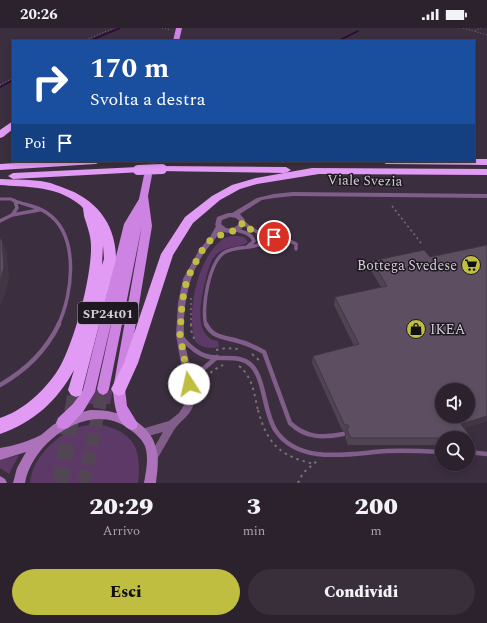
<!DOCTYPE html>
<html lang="it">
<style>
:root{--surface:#2c222e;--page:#382f3a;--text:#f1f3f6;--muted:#a6a4aa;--line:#483f4a;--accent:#bfbe41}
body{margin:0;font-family:Spectral,serif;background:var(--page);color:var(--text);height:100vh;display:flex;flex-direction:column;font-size:15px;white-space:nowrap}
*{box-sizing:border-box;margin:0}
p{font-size:13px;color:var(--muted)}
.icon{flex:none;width:22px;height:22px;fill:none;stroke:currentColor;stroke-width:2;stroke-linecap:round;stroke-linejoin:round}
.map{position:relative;height:455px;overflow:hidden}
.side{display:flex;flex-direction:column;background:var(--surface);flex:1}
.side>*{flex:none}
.top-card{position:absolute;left:12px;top:12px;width:463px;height:122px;border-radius:0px;box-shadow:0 2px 6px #0003,0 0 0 1px var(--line);background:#1a4fa0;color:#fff;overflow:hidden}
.buttons{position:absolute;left:435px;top:355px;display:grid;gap:8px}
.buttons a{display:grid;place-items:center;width:40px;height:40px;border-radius:50%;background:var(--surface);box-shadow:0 2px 6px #0003,0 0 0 1px var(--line);font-size:20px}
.pin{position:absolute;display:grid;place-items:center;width:34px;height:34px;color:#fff;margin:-17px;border:2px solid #fff;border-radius:50%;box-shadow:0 1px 4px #0007}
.me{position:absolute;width:44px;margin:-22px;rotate:350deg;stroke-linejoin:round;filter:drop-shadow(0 0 3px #0008)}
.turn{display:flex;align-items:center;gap:14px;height:84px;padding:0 12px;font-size:18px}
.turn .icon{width:52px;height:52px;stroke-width:2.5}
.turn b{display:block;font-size:28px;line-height:34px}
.then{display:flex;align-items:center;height:38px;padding:0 12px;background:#0003;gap:8px;font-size:15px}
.eta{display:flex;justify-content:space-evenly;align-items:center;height:68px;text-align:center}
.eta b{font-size:24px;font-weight:800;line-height:28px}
.button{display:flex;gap:8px;margin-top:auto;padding:8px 12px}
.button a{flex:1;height:46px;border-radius:24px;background:var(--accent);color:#111;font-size:16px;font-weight:800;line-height:46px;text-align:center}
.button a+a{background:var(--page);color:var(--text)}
.status{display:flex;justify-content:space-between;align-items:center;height:28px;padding:0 20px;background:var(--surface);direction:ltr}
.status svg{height:11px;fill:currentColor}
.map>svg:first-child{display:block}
</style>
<div class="status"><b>20:26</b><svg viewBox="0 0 49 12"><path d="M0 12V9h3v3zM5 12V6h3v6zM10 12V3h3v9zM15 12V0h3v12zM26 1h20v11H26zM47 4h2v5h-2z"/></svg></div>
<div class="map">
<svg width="487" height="455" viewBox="0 0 487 455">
<rect width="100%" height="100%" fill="#3b2e3e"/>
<!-- green -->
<path fill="#5d3967" d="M238,208L244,209L248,214C239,221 224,217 215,228C210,233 208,243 206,250C202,267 191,309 218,313L219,319C210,321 201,320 195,313C186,284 197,230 223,211C227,208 233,208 238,208Z
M95,362H113L110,376H88Z
M97,396C134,403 142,420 138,455H30C32,430 56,407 79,399C85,397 92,397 97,396Z
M19,427L9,446L0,440V432Z"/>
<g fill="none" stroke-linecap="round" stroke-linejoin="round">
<!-- stream -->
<path stroke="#2f0739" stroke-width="1.5" d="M89,13L120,0
M338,13L358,3
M0,59L13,52"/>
<!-- primary-tunnel-far1 -->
<path stroke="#524655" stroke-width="8" stroke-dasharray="8 4" stroke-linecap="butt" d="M148,147L151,133"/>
<!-- primary-tunnel -->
<path stroke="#524655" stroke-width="13" stroke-dasharray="13 6" stroke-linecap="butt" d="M84,455L103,361"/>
<!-- motorway-tunnel -->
<path stroke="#524655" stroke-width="16" stroke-dasharray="16 8" stroke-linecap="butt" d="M60,455L76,362"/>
<!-- path-far2 -->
<path stroke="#7a6f7d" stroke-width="1" stroke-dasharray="1 2" stroke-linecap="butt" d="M162,0L170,2
M463,0L487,7
M475,3L481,0
M83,13L114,0
M0,57L13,50"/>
<!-- path-far1 -->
<path stroke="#7a6f7d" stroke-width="1.5" stroke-dasharray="2 3" stroke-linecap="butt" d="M392,178L421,215
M191,270V297"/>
<!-- path -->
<path stroke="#7a6f7d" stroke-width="2" stroke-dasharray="2.5 4" stroke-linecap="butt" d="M191,296V302L195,313
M216,322L227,320L238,321
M252,326L260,333
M239,338C253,349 254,366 258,382H260
M203,354H206L212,343L223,337
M258,382C267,416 280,428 314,436
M298,455L303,445L317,433"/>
<!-- service-far2 -->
<path stroke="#815d8a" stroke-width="3" d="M0,171H11L15,173"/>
<!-- service-far1 -->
<path stroke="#815d8a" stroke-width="3.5" d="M15,173C25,177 38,178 47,185C80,207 73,266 58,297
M12,187L39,182
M0,193L12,187L17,180L15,173L13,172
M243,194C258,210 279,206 296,216V221
M236,202C243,204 251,205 254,213L247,219
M206,297C201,281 209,233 225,224C237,218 252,221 264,215L268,212L266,207"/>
<!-- service -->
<path stroke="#815d8a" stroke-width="4.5" d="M206,296C213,311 227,309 241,314C249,316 256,320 264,324L290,395C306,410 322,410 343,406
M182,310C189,318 196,325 206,328C221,333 240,325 252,338C265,352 264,386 276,403C300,438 352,425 387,423C406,422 424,423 442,424
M0,357C26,342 45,324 59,296
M193,359L202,342L217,329
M468,424L487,426"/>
<!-- minor -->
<path fill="#815d8a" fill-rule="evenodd" d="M293,164L487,166V170L293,168L274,170L262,172L240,186L245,192C245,205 230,207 220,203C216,211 210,217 204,225C188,248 183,278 184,306C185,329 199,356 193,378C189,389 180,393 174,402C168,412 162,423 156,433L153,435L150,433L148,430L150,427L163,404L141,410L138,408L136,405L138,402L169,393L179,385L184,377L186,365L176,307L178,275L183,251L199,222L210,209L216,198L215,197L217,189L228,185H232L257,170L274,166ZM230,189L236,190L239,193V196L232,201L226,200L221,196L222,192Z"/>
<!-- secondary -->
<path fill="#ac73bb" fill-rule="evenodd" d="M90,382C118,381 152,393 157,424C159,434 157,445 156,455H144C146,443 149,430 145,418C142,411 135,405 128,400C89,372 32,414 25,455H13L17,440L26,424L0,432V420C14,418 29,413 41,407C45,404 49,400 53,397C65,389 77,385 90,382Z
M0,448L5,451L7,455H0Z"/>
<!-- primary -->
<path fill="#cd83e1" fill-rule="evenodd" d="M176,0H182L179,13H173Z
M148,144L152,147L148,168L152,198L125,361L127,378L138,396L136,401L131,402C116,396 114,375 113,361L142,197L109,361L107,365L103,367L99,365L97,361L114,283L95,364L83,384L68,400L63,401L58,400L56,395L58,390L73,376L83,362L124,196L139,171L144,147Z"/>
<!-- motorway -->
<path fill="#e29bf5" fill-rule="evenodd" d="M13,93V101L3,109L0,110V102Z
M474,131H487V137L386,136L381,133H474Z
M49,133H101L96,136L0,142V136Z
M162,138L286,139L291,142L286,145L158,143L157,141Z
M138,139L142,140L143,142L142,144L13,151L8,148L13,145Z
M312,140L487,141V147L319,146L257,156L240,161L220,172L193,195L173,227L138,335L124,366L119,368L114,366L111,361L124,335L161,226L185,189L212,168L232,157L256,150Z
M0,151C15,152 31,151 46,154C52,155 58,158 64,160C96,171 116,196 116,231L81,367L76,369L71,367L68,362L74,342C58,372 33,395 0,406V390C22,383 43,364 56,345C73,321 92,248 91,218C91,207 87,198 84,188C84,186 83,181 83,180C81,177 76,174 73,172C52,158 25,159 0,157ZM103,217L104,231L102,237Z"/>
<!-- motorway-bridge -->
<path stroke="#e29bf5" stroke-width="10" d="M138,142L162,141"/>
</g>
<!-- wall -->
<path fill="#504453" d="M487,217V393L464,400L471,410L468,414V410H442V417H348L345,409L346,405L342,402L312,335L313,328L354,318L334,277L335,269L381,259L370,241L372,233L430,229Z"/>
<!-- shaded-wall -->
<path fill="#413744" d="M2,213L7,224L9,250L5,267L0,277V253Z
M487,388V393L456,403L461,396Z"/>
<!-- building -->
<path fill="#5d4f61" stroke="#413744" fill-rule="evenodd" d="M0,210L2,213L4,239L0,253Z
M487,217V388L461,396L471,410H351L347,402L349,398L344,396L313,328L359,316L335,269L387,258L372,233L424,222L430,229ZM442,362H468V388H442Z"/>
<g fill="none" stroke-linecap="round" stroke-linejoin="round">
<!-- route -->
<path stroke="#bfbe41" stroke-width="7" stroke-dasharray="0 12.6" d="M189,356L180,307L182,275L187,251L201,224L212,210L239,201L243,194C251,205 261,206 274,209"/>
</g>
<!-- icons -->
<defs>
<symbol id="supermarket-disc" viewBox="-11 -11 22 22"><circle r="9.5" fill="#bfbe41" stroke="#1e1920"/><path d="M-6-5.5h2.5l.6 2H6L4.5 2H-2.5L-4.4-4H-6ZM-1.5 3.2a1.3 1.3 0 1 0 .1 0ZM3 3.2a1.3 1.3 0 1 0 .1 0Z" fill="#111"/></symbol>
<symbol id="shop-disc" viewBox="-11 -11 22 22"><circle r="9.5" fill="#bfbe41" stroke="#1e1920"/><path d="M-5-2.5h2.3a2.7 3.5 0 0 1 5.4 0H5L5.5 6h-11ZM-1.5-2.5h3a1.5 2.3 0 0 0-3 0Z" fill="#111"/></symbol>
</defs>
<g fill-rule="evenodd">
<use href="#supermarket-disc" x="460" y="226" width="22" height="22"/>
<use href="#shop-disc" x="405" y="290" width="22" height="22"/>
</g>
<g text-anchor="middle" stroke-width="3" stroke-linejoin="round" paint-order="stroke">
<!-- shield labels -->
<rect fill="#1e1920" stroke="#9f98a1" stroke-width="1" x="78" y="274" width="60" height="22" rx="3"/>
<g font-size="13" font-weight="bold" fill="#d6ced8">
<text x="108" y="290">SP24t01</text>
</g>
<!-- street labels -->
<g font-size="14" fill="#d6ced8" stroke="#1e1920">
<text transform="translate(365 152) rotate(1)" y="5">Viale Svezia</text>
</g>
<!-- poi labels -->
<g font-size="14" fill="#d6ced8" stroke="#1e1920" text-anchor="end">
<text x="457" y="242">Bottega Svedese</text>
<text x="430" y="306" text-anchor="start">IKEA</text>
</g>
</g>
</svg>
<div class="buttons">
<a><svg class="icon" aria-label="sound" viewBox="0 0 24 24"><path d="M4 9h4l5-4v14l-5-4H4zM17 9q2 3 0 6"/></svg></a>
<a><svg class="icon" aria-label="search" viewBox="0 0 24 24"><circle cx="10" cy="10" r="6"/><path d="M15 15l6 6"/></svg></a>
</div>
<div class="pin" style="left:274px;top:209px;background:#d93025"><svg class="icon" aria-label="arrive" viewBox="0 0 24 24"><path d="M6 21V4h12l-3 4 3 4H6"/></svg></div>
<svg class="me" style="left:189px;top:356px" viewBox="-20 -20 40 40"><circle r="19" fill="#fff"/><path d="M0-13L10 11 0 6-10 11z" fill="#bfbe41"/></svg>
<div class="top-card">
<div class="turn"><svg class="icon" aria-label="right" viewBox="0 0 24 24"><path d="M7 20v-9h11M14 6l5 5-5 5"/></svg><div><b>170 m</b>Svolta a destra</div></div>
<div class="then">Poi<svg class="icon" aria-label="arrive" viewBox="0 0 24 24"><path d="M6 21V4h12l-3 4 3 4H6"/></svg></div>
</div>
</div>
<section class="side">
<div class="eta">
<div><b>20:29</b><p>Arrivo</p></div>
<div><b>3</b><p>min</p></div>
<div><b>200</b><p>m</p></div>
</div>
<div class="button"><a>Esci</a><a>Condividi</a></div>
</section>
